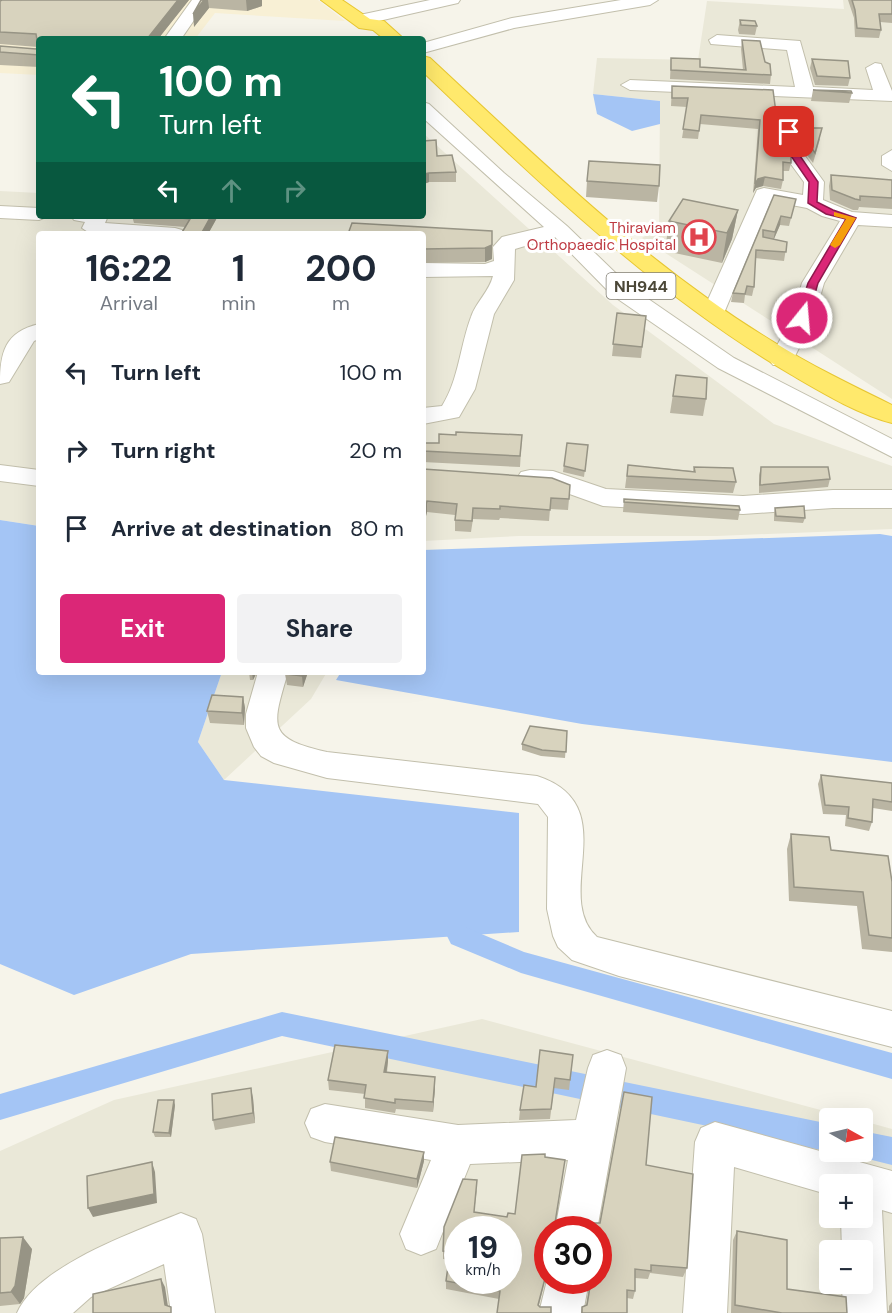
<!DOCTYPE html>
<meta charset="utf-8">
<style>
:root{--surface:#fff;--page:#f2f2f3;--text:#1f2937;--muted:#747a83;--accent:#db2777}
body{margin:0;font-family:"DM Sans",sans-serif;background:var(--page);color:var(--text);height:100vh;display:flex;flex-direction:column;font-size:22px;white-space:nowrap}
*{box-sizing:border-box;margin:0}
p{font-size:20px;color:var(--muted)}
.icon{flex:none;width:33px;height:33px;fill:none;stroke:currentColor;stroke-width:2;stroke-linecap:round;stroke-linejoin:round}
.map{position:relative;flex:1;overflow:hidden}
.details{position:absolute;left:36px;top:231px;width:390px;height:444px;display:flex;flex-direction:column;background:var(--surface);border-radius:6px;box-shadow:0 6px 24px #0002}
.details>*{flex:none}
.top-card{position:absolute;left:36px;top:36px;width:390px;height:183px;border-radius:6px;box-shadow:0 6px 24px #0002;background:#0b6e4f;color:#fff;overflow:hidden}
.needle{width:39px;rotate:98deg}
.tools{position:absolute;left:819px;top:1108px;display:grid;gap:12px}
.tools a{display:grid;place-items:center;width:54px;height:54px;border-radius:6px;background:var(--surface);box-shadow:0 6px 24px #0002;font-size:30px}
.speed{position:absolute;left:444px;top:1216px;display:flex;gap:12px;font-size:30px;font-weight:700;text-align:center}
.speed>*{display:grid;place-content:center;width:78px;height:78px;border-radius:50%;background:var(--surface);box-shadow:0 6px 24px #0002;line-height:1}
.speed small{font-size:15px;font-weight:400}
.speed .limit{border:9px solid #d22;background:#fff;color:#111}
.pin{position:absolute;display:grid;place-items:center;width:51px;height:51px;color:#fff;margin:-26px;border-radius:12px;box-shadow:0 3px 9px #0006}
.me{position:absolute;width:66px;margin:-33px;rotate:17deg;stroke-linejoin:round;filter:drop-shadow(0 0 4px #0008)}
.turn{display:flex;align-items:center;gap:21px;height:126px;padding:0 24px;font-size:27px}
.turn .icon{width:78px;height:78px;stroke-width:2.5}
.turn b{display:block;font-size:42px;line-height:51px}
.lanes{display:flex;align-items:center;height:57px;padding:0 24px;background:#0003;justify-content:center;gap:30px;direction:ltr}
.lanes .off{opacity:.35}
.eta{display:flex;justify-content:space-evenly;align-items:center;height:102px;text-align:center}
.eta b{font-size:36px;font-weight:700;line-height:42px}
.primary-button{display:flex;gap:12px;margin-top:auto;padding:12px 24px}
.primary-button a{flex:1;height:69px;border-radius:6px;background:var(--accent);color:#fff;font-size:24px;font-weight:700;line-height:69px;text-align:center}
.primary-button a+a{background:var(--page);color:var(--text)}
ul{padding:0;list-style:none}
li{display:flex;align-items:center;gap:18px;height:78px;padding:0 24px}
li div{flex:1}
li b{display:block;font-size:22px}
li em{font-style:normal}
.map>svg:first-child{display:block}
</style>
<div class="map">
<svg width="892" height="1313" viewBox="0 0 892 1313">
<rect width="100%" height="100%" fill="#f6f4ea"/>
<!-- residential -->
<path fill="#eae8d8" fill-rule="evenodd" d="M843,0H892V399L642,238L659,227L660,101L593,94L597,58L698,60L707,1L844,9Z
M423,133L613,305L774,424L892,466V529L717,536H519L423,541V234H39V526L0,520V191L39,193V216H423Z
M222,672H327L311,699L224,780L198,742Z
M482,1019L854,1119H830V1152H862L863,1121L892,1129V1313H0V1151L114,1100ZM830,1185H862V1218H830ZM458,1230H508V1281H458ZM548,1230H598V1281H548ZM830,1251H862V1284H830Z"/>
<!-- commercial -->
<path fill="#f8f0d5" d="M0,0H318L345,21L215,13L195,39H39V75L0,73Z"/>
<!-- water -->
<path fill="#a4c5f5" d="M593,94L660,101V124L632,131L597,114Z
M0,520L39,526V672H222L198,742L224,780L519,813V932L191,954L74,995L0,964Z
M880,534L892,536V762L582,724L336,680L341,672H423V550Z"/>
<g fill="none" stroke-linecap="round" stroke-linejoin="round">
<!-- canal -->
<path fill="#a4c5f5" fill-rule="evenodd" d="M460,925L524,952L892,1053V1079L521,973L451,944L447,936L451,928Z
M282,1012L830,1124V1152L282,1036L0,1120V1094Z
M862,1131L892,1137V1165L852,1155L851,1152H862Z"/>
<defs>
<path id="minor" d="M192,0H208L181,39H164Z
M430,0H460L458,3L361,25L353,20L355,16Z
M621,0H658L650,5L514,28L423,53V43L512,18Z
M717,35L800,41L813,87L873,90L866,68L875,63L881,64L892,91V101L630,90L621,85L630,80L795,87L787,50L711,44L709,40Z
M423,102L429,104L504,173L567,226L628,285L734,358L892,439V457L718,368L612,295L555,237L515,249L514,280L494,314L475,389L459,417L423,424V408L442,406C459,379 460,346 471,317C476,302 489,292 493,276L423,277V263L485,264L494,261L493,247L502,237L544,227L423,118Z
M789,126L798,132L805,156L824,182L823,200L852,212L892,215V227L858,225L824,283L814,318L793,360L789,365H773L769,360L792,318L802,283L840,221L822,216L807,208L771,201L724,313L721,318H705L702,313L757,190L764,188L803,195L804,182L785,156L780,132Z
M892,150V171L882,165V156Z
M0,206L39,208V216H48L39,220L0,218Z
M71,216H108L105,223L175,228L182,230L186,234H91L82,228L85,222L74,220Z
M39,324V339L34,341L9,382L0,384C0,352 5,332 39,324Z
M0,465L39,470V486L0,481Z
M530,470L553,471L606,489L743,496L833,490H892V508H833L743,514L603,506L550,487L521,484L517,478L521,472Z
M258,672H288C272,727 266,738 327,752L537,776C626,805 551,895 597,937L892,1011V1047L619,976L572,960L558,947L553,936L547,909L548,817L538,804L327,778L274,763L261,756L254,747L246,728V714Z
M607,1050L621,1055L626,1068L597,1230H555L568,1160L470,1164L436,1249L421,1255L406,1249L400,1234L431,1160L325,1142L311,1137L305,1123L311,1109L325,1104L458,1125L576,1120L588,1068L593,1055Z
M715,1122L892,1171V1213L882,1210L887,1313H843L842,1284H862V1251H842L841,1218H862V1185H830V1195L734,1167L727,1313H683L695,1142L701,1128Z
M181,1213L196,1219L202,1234L215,1313H171L164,1264L91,1297L73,1313H17C37,1266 134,1232 181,1213Z
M548,1276V1281H589L583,1313H539Z"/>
<path id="highway" d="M321,0H342L370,19L384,21L404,39H384L373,30L359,28Z
M423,56L430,58C538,158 645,264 772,341C810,365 851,385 892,405V423C857,414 821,392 790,374C653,293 538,182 423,72Z"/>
</defs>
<!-- minor casing -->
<use href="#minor" stroke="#c2bfac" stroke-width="2"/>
<!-- highway casing -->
<use href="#highway" stroke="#e7c632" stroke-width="2"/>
<!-- minor -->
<use href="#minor" fill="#fff" fill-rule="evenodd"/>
<!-- highway -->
<use href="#highway" fill="#ffe96c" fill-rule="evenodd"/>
</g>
<!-- wall -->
<path fill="#bab5a3" d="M2,0H189L158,39H39V67L0,65V46L36,49L38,47L0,44V1Z
M201,0H262V6L247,11L209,8L194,27Z
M848,0H892V23L880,22L881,30L879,38L855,37L854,18Z
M740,20L757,26L755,35L739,34L738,30Z
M742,40L765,62L771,75L770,84L670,79L671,58L700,67L743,70L741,49Z
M812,59L850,78L848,86L815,85L810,68Z
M672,86L773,90L778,128L791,163L789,171H783V180L781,189L763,186L756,188L753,193L758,129L700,124L698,139L682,138L687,107L671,106Z
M813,90L852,93L849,103L811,101Z
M804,128L820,139L813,163L807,155L802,138Z
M423,141L437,156L456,172V182H429L424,184Z
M831,175L892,180V209L859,207L858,210H853L830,200L829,186Z
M587,181L659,186L657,202L586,197Z
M774,195L796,199L789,226L780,225L774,239L787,242L784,261L755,258L754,287L752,296L745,295L744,303L731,302L733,293Z
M738,210L732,239L722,263L665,251L669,221Z
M132,216H218L208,234H181L185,227L134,223Z
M423,234L492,245V259L485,262L423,263Z
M617,313L646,316L641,358L612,356Z
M676,375L706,399L703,416L670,413Z
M522,435L520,467L423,462V463V443H439Z
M567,443L588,445L584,477L563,472Z
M628,465L693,471L694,467L736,482L733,493L625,488Z
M761,467L830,479L828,487L759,493V475Z
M423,469L569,499L568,510L550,509L549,521L500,518L499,520L473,519L471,532L455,531V515L427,512L425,520L423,519Z
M624,499L740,510L738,520L623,512Z
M775,508L805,518L803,523L774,521V514Z
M249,672H257L253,680H250Z
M308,672L303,687L287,685L285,674Z
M243,697L245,708L244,725L210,723L207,711Z
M567,731L565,758L541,756L522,750V744Z
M821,775L892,783V811L873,808L872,822L869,831L845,826L846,815L823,814L818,784Z
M791,834L831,850L892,882V952L862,949L857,906L789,901L787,849Z
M573,1055L569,1090L554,1088L550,1119L519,1120L520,1110L536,1087Z
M388,1061L387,1073L435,1077V1087L433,1112L396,1109L395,1113L365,1108V1094L329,1090L328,1080Z
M253,1098L255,1123L215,1130L213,1120Z
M175,1105L171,1137H155L153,1132Z
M424,1152V1161L417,1188L331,1171L330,1162Z
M545,1157L555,1223H600L646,1165L687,1268L683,1277L650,1273L648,1279L635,1278V1291L633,1299L627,1298V1313H581L582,1307L586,1306L590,1281H598V1230H548L546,1275L539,1305L540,1307L551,1313L499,1299L446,1289V1281L449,1260L443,1259V1251L477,1189L474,1212L507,1217L515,1214Z
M737,1231L787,1289L847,1313H731L733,1240Z
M0,1238L32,1249L24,1298L20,1304L0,1306Z
M892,1302V1313H887L889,1310V1306Z"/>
<!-- shaded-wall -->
<path fill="#979485" d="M178,0H189L158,39H147Z
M204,0H208L209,8L194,27L193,14Z
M246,0H262V6L247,11Z
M429,173V182L424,184L423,186L424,174Z
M765,177L763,186L756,188L753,193L755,184L758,179Z
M738,210L732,239L722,263L727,233Z
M211,216H218L208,234H201Z
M781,216L780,225L773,241L775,232Z
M492,245V259L485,262V248Z
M427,501V512L425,520V508Z
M252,672H257L253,680Z
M303,672H308L303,687L302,676Z
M243,697L245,708L244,725L242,713Z
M388,1051V1061L385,1082L384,1072Z
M435,1077V1087L433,1112V1102Z
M251,1088L253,1098L255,1123L253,1113Z
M174,1100L175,1105L171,1137L169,1133Z
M424,1152V1161L417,1188V1179Z
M152,1162L155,1172L157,1203L93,1217L88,1208Z
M23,1237L32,1249L24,1298L20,1304L11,1292Z
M161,1279L165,1287L169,1313L165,1305Z"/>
<!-- building -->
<path fill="#d8d3be" stroke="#979485" stroke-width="1.5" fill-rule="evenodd" d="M2,0H178L147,39H39V55L0,52V46L36,49L38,46L36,34L0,32V1Z
M201,0H204L193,14Z
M852,0H892V14H879L881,30L857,28L855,10Z
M740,20L755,21L757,26L741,25Z
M742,40L760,41L765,62L770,64L771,75L671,70V58L700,59V67L746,70Z
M812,59L848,61L850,78L817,76Z
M672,86L773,90L778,128H780L784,148L791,157V163L783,162V180L765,177L758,179L755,184L760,120L701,115L699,131L683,129L688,98H672Z
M813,90L851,91L852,93Z
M804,128H822L815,153L809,144Z
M436,140L437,156L452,155L456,172L429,173L424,174L423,176V141Z
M589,161L660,165L659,186L587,181Z
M831,175L892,180V198L860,196V200L855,199L832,190Z
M774,195L796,199L791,218L781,216L775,232L763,230V237L787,242L786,252L756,250L754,287L747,286L745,294L733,293Z
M683,199L738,210L727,233L669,221Z
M162,216H211L201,234H181L190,219Z
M352,223L492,231V245L485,248L423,249V234H348Z
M617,313L646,316L642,347L613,344Z
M676,375L707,378L706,399L673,396Z
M456,432L522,435L520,456L423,451V443H439V434L456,435Z
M567,443L588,445L585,471L564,466Z
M628,465L695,472L694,467L733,468L736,482L627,476Z
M761,467H828L830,479L760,485Z
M423,469L552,478L570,485L569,499L551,498L550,510L500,506V509L473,508L472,521L455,520L457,504L427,501L425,508H423Z
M624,499L739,506L740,510L624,502Z
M804,506L805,518L776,516L775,508Z
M286,672H303L302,676L285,674Z
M212,695L243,697L242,713L207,711Z
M530,726L567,731L566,752L542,750L522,744Z
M821,775L892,783V802L873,799L872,822L848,818L849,807L825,805Z
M791,834L829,837L831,850L888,856L892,882V938L869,935L863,892L794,887Z
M335,1045L388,1051L384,1072L435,1077L433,1102L395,1099V1103L364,1098L366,1085L328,1080Z
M540,1050L573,1055L570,1080L555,1078L551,1109L520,1110L524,1085L536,1087Z
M251,1088L253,1113L213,1120L212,1094Z
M624,1092L652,1097L646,1165L693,1174L687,1268L651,1265V1271L635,1269V1291L627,1290V1313H582V1307L587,1305L591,1281H598V1230H548V1267L538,1305L540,1307H551V1313H497L500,1291L446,1281L450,1252L443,1251L444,1227L463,1179L477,1180L474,1212L507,1217L508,1213L515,1214L522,1155L545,1154V1157L565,1160L555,1223H600ZM458,1230H508V1281H458Z
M158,1100H174L169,1133L153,1132Z
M335,1137L424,1152L417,1179L330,1162Z
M152,1162L154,1194L88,1208L87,1176Z
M737,1231L787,1240V1289L846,1297L847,1313H782L735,1305Z
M23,1237L15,1286L11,1292L0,1293V1238Z
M161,1279L165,1305L171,1307V1313H93V1294Z"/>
<!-- route -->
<path fill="#db2777" stroke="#8e194d" stroke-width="1.5" d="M789,129L793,132L798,153L818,182L817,202L833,210L856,218L818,283L808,318L802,321L797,318L808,283L846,219L826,214L808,203L809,182L789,153L784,132Z"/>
<!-- slow -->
<path fill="#f59e0b" d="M834,212L856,218L840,245L835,248L830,245L846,219L834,216Z"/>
<!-- icons -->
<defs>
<symbol id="hospital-ring" viewBox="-11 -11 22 22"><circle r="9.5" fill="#fff" stroke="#e0444e" stroke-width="1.5"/><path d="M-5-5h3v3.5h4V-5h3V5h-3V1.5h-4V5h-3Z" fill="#e0444e"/></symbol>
</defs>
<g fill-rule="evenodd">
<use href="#hospital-ring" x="680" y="218" width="38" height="38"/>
</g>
<g text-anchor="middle" stroke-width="6" stroke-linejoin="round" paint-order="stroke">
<!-- far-health labels -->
<g font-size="15" fill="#be3a42" stroke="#fff" text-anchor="end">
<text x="676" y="233">Thiraviam<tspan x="676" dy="17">Orthopaedic Hospital</tspan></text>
</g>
<!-- shield labels -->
<rect fill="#fff" stroke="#817e73" stroke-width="1.5" x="606.5" y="273" width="69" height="26" rx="4.5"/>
<g font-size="16" font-weight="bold" fill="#4b4737">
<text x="641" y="292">NH944</text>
</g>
</g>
</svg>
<div class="tools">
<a><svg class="needle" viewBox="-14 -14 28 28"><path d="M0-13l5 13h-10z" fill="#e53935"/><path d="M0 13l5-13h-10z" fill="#747a83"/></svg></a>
<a>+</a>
<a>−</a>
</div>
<div class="speed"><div>19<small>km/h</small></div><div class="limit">30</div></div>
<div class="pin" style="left:789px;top:132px;background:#d93025"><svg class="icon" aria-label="arrive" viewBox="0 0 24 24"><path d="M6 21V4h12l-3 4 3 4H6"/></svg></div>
<svg class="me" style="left:802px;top:318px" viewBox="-20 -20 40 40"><circle r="17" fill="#db2777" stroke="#fff" stroke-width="3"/><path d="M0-11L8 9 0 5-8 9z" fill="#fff"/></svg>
<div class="top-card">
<div class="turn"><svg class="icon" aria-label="left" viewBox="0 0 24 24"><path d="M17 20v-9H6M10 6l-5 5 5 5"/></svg><div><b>100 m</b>Turn left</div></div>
<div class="lanes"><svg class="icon" aria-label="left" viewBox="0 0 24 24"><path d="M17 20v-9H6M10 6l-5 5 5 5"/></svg><svg class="icon off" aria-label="ahead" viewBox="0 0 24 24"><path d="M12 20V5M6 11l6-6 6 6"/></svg><svg class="icon off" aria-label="right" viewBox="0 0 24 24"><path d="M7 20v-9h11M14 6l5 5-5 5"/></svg></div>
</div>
<section class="details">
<div class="eta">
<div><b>16:22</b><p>Arrival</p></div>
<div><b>1</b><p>min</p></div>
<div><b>200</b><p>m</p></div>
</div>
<ul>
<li><svg class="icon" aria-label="left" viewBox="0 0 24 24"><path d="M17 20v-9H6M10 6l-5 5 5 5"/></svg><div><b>Turn left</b></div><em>100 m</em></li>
<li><svg class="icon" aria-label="right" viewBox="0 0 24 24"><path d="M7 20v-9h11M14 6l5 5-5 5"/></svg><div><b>Turn right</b></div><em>20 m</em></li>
<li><svg class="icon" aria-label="arrive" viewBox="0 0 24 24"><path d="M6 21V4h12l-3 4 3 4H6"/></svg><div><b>Arrive at destination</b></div><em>80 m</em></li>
</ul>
<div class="primary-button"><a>Exit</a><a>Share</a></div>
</section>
</div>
